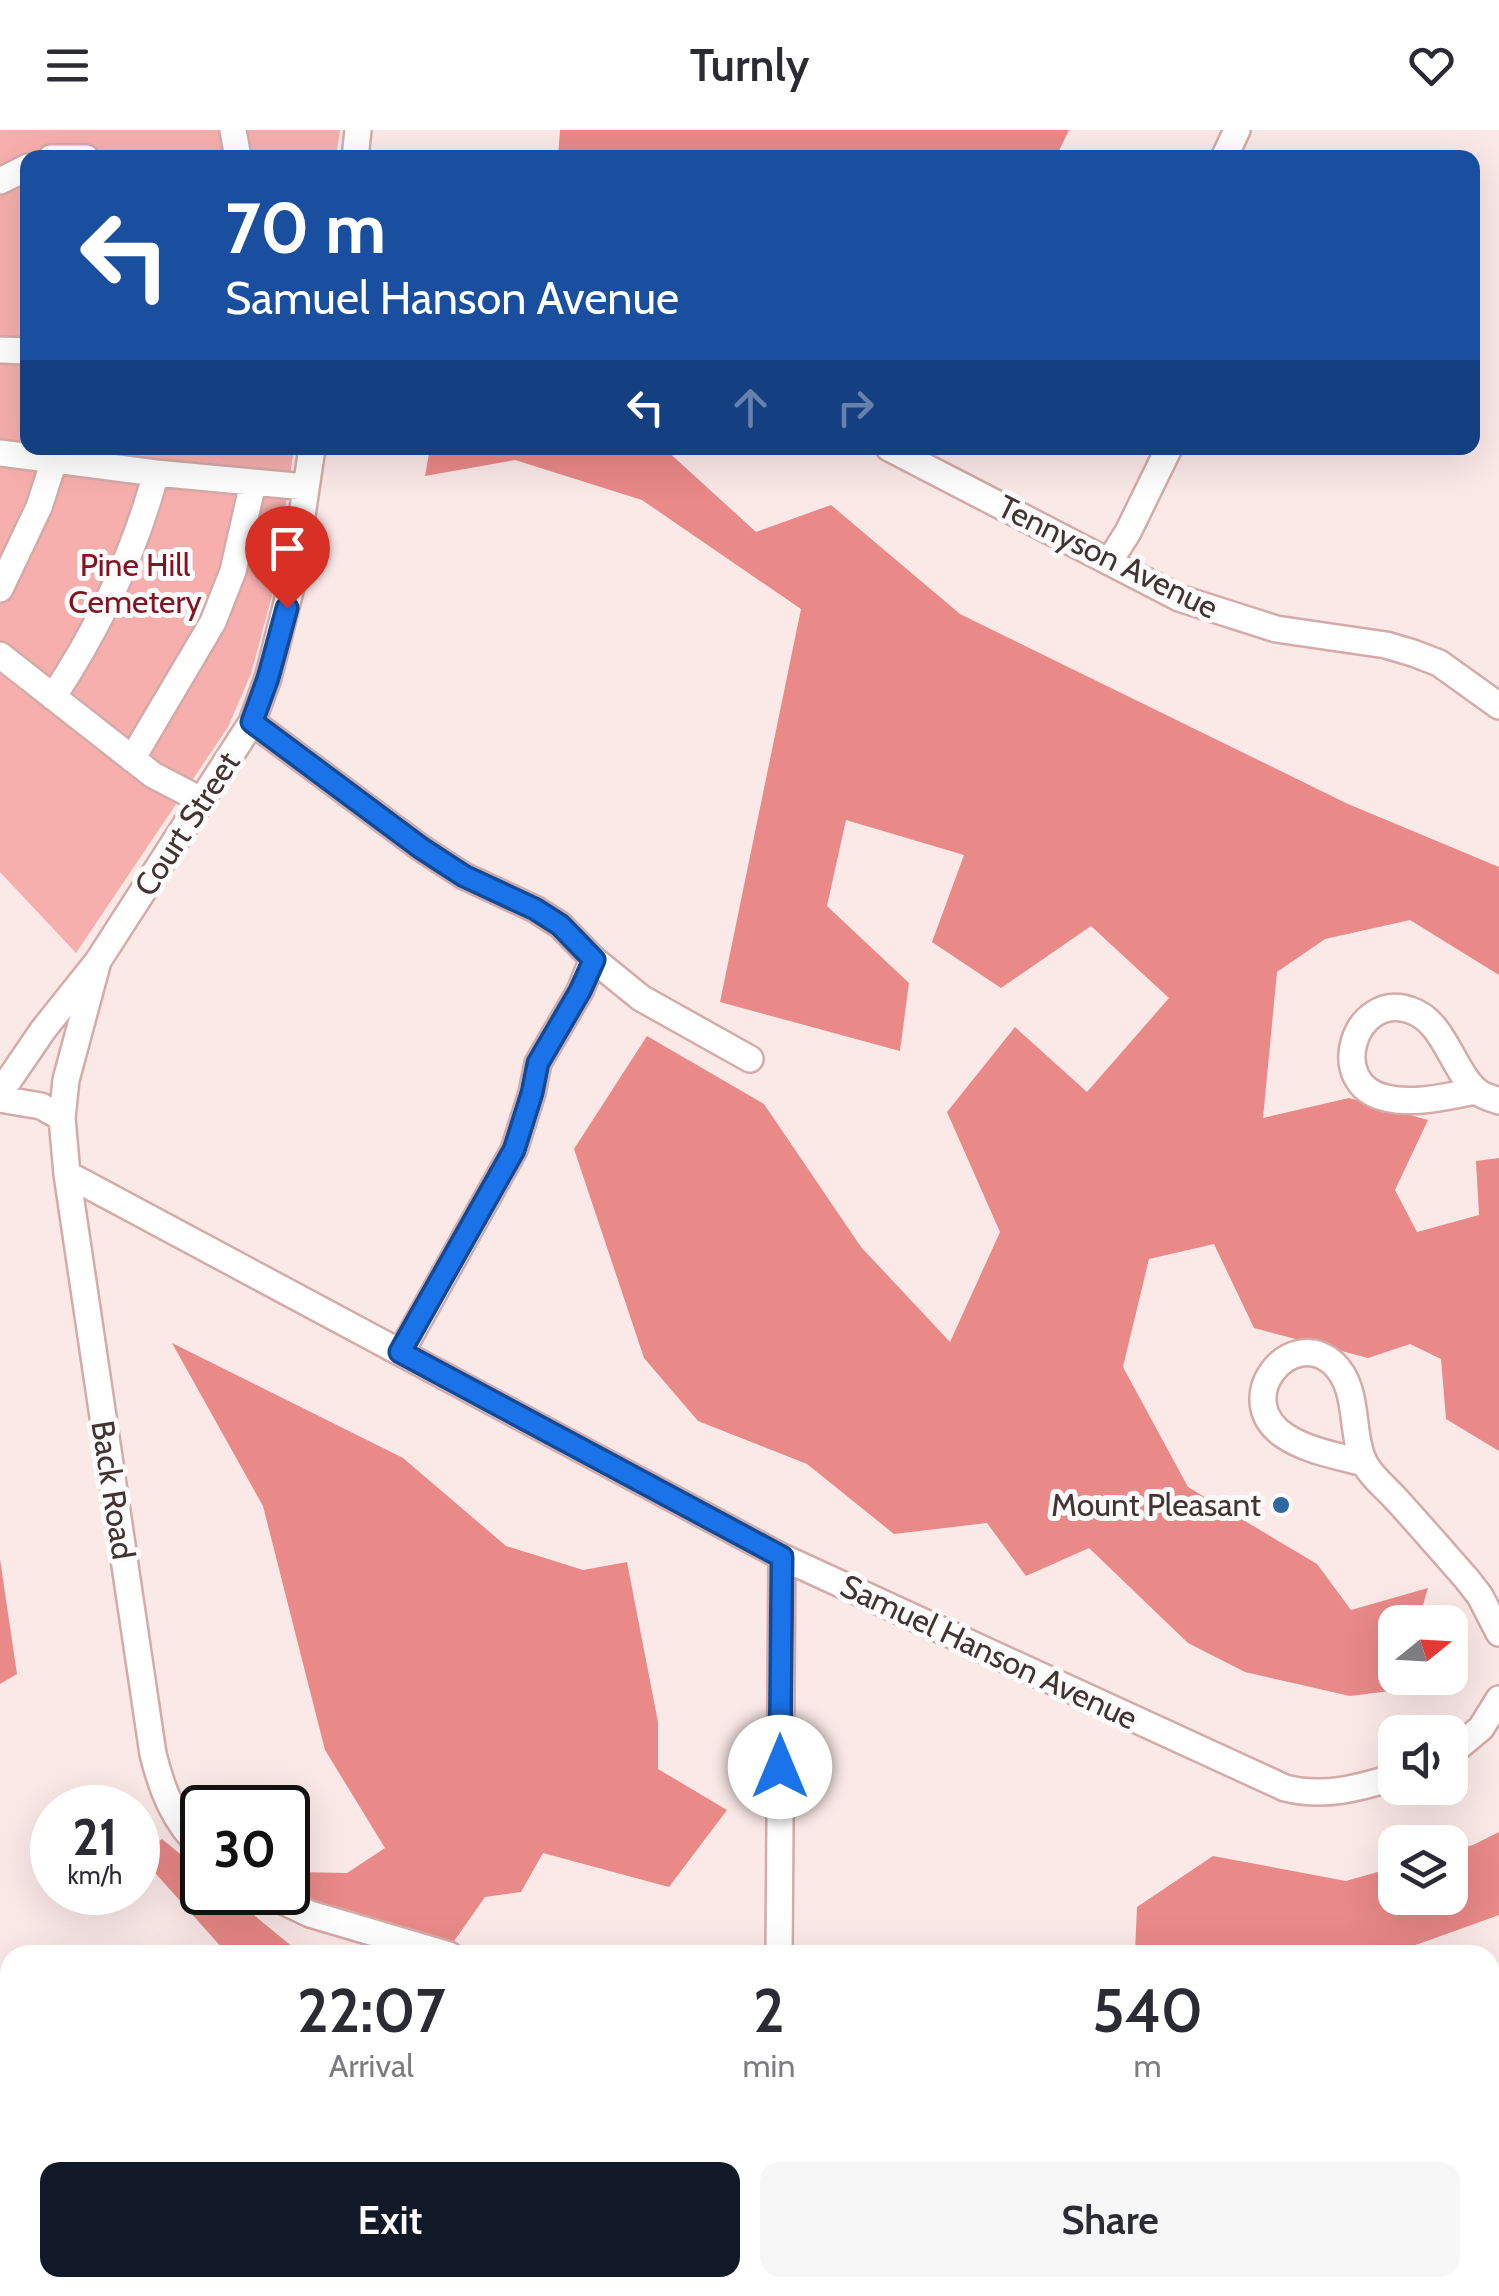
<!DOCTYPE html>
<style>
:root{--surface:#fff;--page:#f7f7f7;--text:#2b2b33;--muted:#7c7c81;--accent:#111827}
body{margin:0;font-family:Cabin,sans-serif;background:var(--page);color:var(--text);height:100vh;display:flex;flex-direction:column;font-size:38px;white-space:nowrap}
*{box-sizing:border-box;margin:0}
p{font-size:32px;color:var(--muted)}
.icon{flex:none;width:55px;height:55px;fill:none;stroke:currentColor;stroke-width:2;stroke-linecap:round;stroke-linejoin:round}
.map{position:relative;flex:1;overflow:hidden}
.drawer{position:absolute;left:0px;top:1815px;width:1500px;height:352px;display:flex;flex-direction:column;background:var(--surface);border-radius:30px 30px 0 0;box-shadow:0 10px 40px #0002}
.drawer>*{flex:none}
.guide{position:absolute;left:20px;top:20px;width:1460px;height:305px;border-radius:20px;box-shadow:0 10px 40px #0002;background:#1a4fa0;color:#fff;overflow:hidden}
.needle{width:65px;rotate:72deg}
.fabs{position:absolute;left:1378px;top:1475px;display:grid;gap:20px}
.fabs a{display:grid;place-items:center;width:90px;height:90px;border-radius:20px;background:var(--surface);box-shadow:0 10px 40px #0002;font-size:50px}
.speed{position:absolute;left:30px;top:1655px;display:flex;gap:20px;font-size:50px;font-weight:700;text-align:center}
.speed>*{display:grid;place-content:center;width:130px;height:130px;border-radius:50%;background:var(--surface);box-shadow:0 10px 40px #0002;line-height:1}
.speed small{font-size:25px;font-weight:400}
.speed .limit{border:5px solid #111;border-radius:15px;background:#fff;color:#111}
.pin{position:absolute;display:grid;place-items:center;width:85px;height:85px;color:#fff;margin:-102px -42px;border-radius:50% 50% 50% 0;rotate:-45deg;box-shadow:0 0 10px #0007}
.pin .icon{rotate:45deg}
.me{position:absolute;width:110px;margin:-55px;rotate:0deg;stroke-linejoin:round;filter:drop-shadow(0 0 8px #0008)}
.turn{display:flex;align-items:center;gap:35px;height:210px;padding:0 40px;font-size:45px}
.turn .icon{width:130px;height:130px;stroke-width:2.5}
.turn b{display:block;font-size:70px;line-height:85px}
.lanes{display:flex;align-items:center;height:95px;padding:0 40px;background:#0003;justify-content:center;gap:50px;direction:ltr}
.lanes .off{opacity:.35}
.eta{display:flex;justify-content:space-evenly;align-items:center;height:170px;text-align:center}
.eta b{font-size:60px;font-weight:600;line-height:70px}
.action{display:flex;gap:20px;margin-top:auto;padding:20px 40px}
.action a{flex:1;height:115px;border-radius:20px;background:var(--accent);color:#fff;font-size:40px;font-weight:600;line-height:115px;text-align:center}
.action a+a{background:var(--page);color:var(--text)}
header{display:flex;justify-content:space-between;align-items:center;height:130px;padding:0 40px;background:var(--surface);font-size:45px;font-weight:600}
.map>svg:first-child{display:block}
</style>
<header><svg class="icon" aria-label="menu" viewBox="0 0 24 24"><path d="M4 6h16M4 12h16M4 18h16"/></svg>Turnly<svg class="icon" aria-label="heart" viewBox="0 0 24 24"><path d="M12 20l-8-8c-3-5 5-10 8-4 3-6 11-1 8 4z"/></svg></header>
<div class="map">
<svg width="1499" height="2166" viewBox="0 0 1499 2166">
<rect width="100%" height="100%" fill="#fbe9e8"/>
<!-- green -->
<path fill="#f7afad" d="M0,0H340L336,27L28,28V318H294L273,462L251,544L228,597L76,823L0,742Z
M1490,2085L1499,2099V2166H808L810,2158H1490Z
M350,2158H479C452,2166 380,2166 350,2158Z"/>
<!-- forest -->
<path fill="#e98988" d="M560,0H1069L1056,27H558Z
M430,318H664L756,402L831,375L960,484L1348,674L1499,737V845L1410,790L1325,809L1277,842L1263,988L1349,968L1428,990L1395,1060L1417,1102L1479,1085L1476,1031L1499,1028V1321L1446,1289L1441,1229L1410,1214L1368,1228L1254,1198L1214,1114L1149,1129L1123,1237L1188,1357L1317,1434L1351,1480L1428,1458L1418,1492H1395V1548H1401L1398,1560L1350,1566L1245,1542L1188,1513L1089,1418L1026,1446L987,1393L894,1404L807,1334L698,1291L644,1228L574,1019L647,906L764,974L861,1117L950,1212L1000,1102L947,982L1015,897L1087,962L1169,868L1091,796L1001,858L932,812L964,725L846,690L827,776L909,853L900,921L720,872L801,479L642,370L515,330L425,346Z
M172,1213L403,1328L506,1416L583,1440L627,1432L658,1592V1639L727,1680L669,1757L543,1723L521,1762L485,1767L452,1814L305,1771L297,1742L347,1743L385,1718L325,1620L263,1376Z
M0,1429L17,1544L0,1554Z
M1499,1702V1785L1388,1825H1145L1135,1822L1137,1777L1213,1726L1346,1751L1395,1737V1768H1450V1721L1473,1715Z
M162,1709L202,1742V1762L227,1763L294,1818L292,1825H221L223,1819L140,1726Z
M630,2158H741L736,2166H631Z"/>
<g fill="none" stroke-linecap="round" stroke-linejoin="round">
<defs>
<path id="minor" d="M233,0L238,28
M51,28H86
M355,28L358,0
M1224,28L1237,0
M0,51L28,37
M0,220L28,221
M889,318L1179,468L1276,499L1386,515L1413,523L1439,533L1499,576
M0,323L156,343L306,357
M1109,432L1128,402L1169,318
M0,459L39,377L54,331
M0,525L153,645L203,671
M53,567C100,496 134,425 156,343
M252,592L421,718L464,746L535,779L560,795L593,829L641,868L750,929
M132,629L213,492L233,441L253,353
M98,831L66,950L62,988L67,1044L153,1624C162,1660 174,1692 202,1718
M1477,961C1447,966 1415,975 1386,968C1325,955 1354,861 1410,880C1445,891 1452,941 1478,962C1483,966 1493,969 1499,971
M0,963L43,900L98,831L252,592L268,548L292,453L312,318
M0,969L41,976L62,988
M67,1044L782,1427L1285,1658C1324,1668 1358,1658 1395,1647
M401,1222L514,1020L532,963L538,933L580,861L593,829
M1364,1333C1339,1326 1307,1321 1285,1306C1230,1270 1290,1195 1333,1233C1361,1259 1349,1303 1365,1334C1371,1346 1386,1358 1395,1368C1419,1394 1442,1421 1466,1448L1480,1466L1499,1503
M1450,1624L1481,1598L1499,1569
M263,1762L310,1784L449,1825
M779,1825L782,1427
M1490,1932L1499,1923
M1490,2062L1499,2075
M760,2166L763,2158"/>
</defs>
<!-- minor casing -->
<use href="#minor" stroke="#d5aba9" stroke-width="30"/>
<!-- minor -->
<use href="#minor" stroke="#fff" stroke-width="25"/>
</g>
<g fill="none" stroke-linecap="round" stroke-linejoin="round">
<defs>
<path id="route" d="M287,478L268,548L252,592L421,718L464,746L535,779L560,795L594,830L580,861L538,933L532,963L514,1020L400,1222L782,1427L780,1637"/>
</defs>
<!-- route casing -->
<use href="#route" stroke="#114b97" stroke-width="25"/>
<!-- route -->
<use href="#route" stroke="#1a73e8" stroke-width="18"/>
</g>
<!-- markers -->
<circle fill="#2e69a1" stroke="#fbfbfb" stroke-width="4" cx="1281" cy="1375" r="10"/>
<g text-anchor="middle" stroke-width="10" stroke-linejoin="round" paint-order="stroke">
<!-- street labels -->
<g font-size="32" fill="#433" stroke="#fbfbfb">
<text transform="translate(1108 427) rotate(26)" y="11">Tennyson Avenue</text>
<text transform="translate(187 694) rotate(-57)" y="11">Court Street</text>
<text transform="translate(113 1360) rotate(81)" y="11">Back Road</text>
<text transform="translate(989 1522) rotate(25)" y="11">Samuel Hanson Avenue</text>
</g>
<!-- park labels -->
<g font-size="32" fill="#851121" stroke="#fbfbfb">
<text x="135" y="446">Pine Hill<tspan x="135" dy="37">Cemetery</tspan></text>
</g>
<!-- poi labels -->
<g font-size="32" fill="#433" stroke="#fbfbfb" text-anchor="end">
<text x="1261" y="1386">Mount Pleasant</text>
</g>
</g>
</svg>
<div class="fabs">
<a><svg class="needle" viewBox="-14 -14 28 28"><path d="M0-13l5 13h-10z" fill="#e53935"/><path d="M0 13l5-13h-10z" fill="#7c7c81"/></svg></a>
<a><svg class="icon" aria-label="sound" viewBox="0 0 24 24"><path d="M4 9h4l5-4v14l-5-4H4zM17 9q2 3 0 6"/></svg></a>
<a><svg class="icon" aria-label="layers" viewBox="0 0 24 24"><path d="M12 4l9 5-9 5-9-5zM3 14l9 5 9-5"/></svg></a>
</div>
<div class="speed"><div>21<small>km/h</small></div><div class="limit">30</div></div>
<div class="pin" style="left:287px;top:478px;background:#d93025"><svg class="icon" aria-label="arrive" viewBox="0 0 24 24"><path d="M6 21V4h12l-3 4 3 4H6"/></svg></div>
<svg class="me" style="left:780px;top:1637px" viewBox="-20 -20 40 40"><circle r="19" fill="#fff"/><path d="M0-13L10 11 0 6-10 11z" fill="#1a73e8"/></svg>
<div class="guide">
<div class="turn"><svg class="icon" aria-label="left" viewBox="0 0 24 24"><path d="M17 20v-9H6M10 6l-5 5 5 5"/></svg><div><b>70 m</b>Samuel Hanson Avenue</div></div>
<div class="lanes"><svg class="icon" aria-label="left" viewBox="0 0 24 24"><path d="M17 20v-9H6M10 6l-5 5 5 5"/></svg><svg class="icon off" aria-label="ahead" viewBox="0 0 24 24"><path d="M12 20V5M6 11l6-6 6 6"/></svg><svg class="icon off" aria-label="right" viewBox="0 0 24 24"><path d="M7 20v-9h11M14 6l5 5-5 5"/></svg></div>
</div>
<section class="drawer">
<div class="eta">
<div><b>22:07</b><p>Arrival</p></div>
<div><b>2</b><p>min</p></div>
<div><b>540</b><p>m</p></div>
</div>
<div class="action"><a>Exit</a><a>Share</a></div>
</section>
</div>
